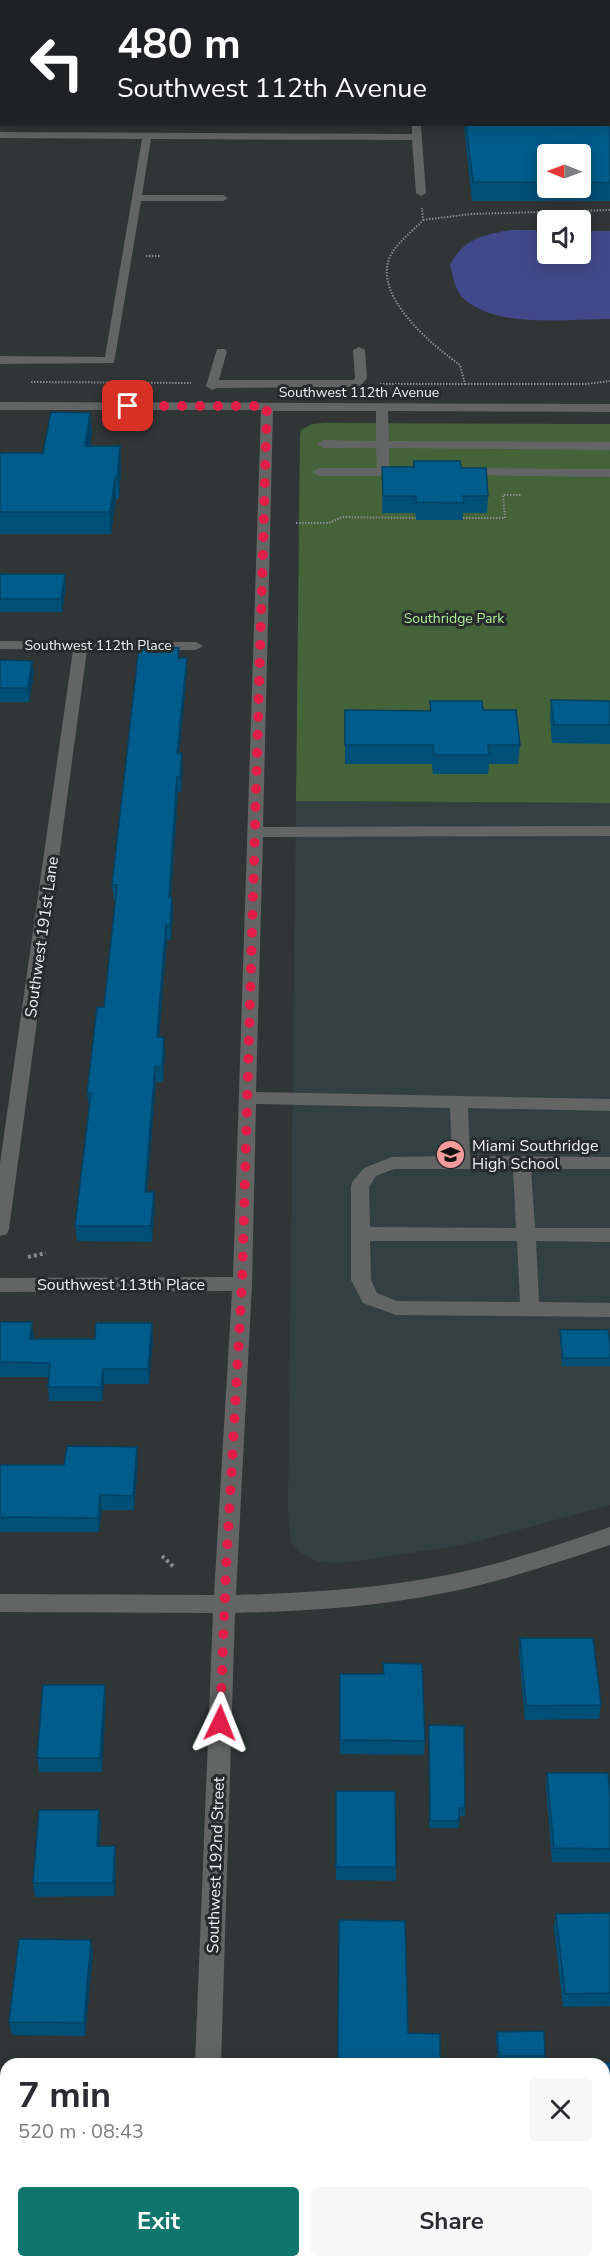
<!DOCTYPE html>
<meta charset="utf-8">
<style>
:root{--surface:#fff;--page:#f7f7f7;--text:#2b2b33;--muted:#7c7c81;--accent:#0f766e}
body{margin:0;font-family:"Nunito Sans",sans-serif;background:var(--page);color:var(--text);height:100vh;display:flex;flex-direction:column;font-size:22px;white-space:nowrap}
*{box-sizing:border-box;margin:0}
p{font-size:20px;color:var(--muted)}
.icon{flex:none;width:33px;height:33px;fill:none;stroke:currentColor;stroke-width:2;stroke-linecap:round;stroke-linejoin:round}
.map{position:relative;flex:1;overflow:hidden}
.details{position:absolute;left:0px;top:2058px;width:610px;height:210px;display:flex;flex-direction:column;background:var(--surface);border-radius:18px 18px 0 0;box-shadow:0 3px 15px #0003}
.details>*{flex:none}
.guide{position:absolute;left:0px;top:0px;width:610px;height:126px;box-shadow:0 3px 15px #0003;background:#202124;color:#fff;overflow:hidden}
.needle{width:39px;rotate:271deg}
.controls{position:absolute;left:537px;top:144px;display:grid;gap:12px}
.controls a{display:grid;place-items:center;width:54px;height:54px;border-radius:6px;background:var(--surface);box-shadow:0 3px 15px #0003;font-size:30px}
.pin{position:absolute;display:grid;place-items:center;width:51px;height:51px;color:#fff;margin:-26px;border-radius:12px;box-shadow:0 3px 9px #0006}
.me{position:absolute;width:66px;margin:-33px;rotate:2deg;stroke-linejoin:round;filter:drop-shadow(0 0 4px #0008)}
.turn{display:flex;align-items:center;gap:21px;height:126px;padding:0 18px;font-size:27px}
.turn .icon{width:78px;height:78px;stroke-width:2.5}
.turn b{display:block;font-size:42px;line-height:51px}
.round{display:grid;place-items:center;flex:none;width:63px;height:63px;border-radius:6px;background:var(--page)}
.summary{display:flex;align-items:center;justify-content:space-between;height:102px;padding:0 18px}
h1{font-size:36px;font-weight:700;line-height:45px}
.cta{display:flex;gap:12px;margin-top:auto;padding:12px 18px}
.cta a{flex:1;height:69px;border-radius:6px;background:var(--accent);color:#fff;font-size:24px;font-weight:700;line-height:69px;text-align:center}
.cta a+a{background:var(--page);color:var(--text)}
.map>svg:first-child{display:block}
</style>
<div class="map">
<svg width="610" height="2268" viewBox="0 0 610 2268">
<rect width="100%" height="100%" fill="#303536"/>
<!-- built -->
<path fill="#334041" d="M296,801L610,803V1505L467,1544L366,1560L338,1563L319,1562L302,1554L291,1543L288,1512Z"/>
<!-- green -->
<path fill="#456338" d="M347,0H559L330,1Z
M324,423L610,424V803L296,801L300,435L301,430L312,424Z"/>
<!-- water -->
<path fill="#41498a" d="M511,230H547L548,254H580L581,231H610V319C567,319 498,329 464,299C455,292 453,276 450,265C463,239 484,234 511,230Z"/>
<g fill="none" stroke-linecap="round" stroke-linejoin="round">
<!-- path-far1 -->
<path stroke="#868a8b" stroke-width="2" stroke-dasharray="1.5 1.5" stroke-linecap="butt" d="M423,220L471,214L610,210
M146,256H160
M31,382L191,383
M380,384H465L460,365C432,345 375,298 389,259C394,245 413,231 423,220L422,208
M465,384H586L610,381
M460,518H505L503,495H522
M296,523H329L342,517L419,518"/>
<!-- path -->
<path stroke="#868a8b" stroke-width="4" stroke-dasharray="3 3" stroke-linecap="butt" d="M28,1257L46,1253
M162,1556L175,1568"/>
<!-- minor -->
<path fill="#636564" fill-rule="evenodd" d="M610,0V6L609,7V2H607Z
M609,36H610V42H609Z
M0,63H2V69H0Z
M609,73H610V84H609Z
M609,103H610L609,110Z
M412,124L421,126L426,193L421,196L416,193L412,140L151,139L142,195H223L228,198L223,201H141L114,363L0,364V356L105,357L142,139L0,138V132L412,134Z
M359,347L365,350L367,378L360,387L217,388L212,390L206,386L217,349H225L227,351L219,380H353L355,378L353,350Z
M0,402L610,404V412L388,411L389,441L610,442V450L389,448V468H400L406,472L400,476H319L313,472L319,468H377L376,448H323L317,444L323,440L376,441V411H273L263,827L610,826V836L263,837L256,1092L610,1099V1111L468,1108L470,1156L610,1157V1169H531L535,1228H610V1242L536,1241L539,1302L610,1303V1317L396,1315L363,1303L351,1280V1186L353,1181L364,1168L392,1157L452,1156L450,1108L256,1104L252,1284L236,1595C305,1593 374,1589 442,1576C499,1565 555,1546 610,1527V1545C555,1563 501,1582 444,1593C376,1607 305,1611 235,1613L221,2064H195L213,1613L0,1612V1594L214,1595L232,1291L0,1292V1278L233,1277L261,410H0ZM394,1169H513L516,1228L370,1227L369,1187L376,1176ZM370,1241H517L520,1302L397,1301L377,1293L371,1280Z
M461,468L610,469V477L457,475L455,472Z
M0,641L196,642L203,646L196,650H87L9,1229L7,1234L0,1236V1163L73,650L0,649Z
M188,2262H216L215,2268H187Z"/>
<!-- highway -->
<path fill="#a2a8a6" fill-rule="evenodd" d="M245,0H268L244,2Z
M0,21H2V27H0Z"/>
</g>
<!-- wall -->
<path fill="#004f77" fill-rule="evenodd" d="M610,111V201H472L464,124H609ZM548,154H580V188H548Z
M90,413L92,433L90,446H120L121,467L119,499H116L111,534H0V453H43Z
M382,467L461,468L488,496L487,513H463V520H416L415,513H382Z
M65,574L66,587L62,612H0V576Z
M179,648V658L187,672L179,753L183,768L181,792H178L171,897L173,912L171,940H167L159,1037L165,1052L163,1082H156L147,1192L155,1207L152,1242L77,1241L75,1226L89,1108L87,1093L104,1007L116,900H114L112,885Z
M0,660L32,661L34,674L29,702H0Z
M551,700L610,701V744L552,743L550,719Z
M430,701L483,710L520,745L518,764H489L488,774H433L432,764H345V710L430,711Z
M0,1322L34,1337V1339H95L152,1323L153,1338L149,1384H104L102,1401H49L48,1387L49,1377H0Z
M560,1330L610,1345V1366H562L560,1338Z
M138,1461L134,1510H102L99,1532H0V1465H64Z
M520,1638L601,1705L599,1719L525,1720L519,1652Z
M383,1663L425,1741L424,1755L340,1754V1674H383Z
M106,1699L102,1772H39L37,1758Z
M429,1725L465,1808V1816H459V1828H429Z
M547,1773L610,1797V1862H552L546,1787Z
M336,1791L396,1867V1881L336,1880Z
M101,1823L99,1846H115L116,1860L115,1896L35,1897L33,1883Z
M610,1913V2006L563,2007L554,1928L556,1914Z
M91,1940L93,1953L85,2036L12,2035L9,2022Z
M497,2032L545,2056L544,2062L498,2063L496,2039Z
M610,2063V2166H604V2064Z
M6,2153V2191L3,2179Z
M324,2262L450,2268H324Z
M562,2262H604L610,2268H562Z"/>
<!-- shaded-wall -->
<path fill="#004061" d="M90,413L92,433L87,467L85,446Z
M120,446L121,467L119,499L117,478Z
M115,478L116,499L111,534L110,512Z
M65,574L66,587L62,612L61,599Z
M187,658V672L178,768L177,753Z
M32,661L34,674L29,702L28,688Z
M182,753L183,768L181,792L180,777Z
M177,777L178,792L170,912L169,897Z
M172,897L173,912L171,940L170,925Z
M166,925L167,940L158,1052L157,1037Z
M164,1037L165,1052L163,1082L162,1067Z
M155,1067L156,1082L146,1208L145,1192Z
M154,1192L155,1207L152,1242L151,1226Z
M32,1322L34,1337L32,1353L30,1339Z
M152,1323L153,1338L149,1384L148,1369Z
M103,1369L104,1384L102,1401L101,1387Z
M137,1447L138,1461L134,1510L133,1496Z
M100,1495L102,1510L99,1532L98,1518Z
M105,1685L106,1699L102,1772L100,1758Z
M99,1810L101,1823L98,1860L97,1846Z
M115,1846L116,1860L115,1896L113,1883Z
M91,1940L93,1953L85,2036L84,2023Z
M61,2262H65V2268H60Z"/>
<!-- building -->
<path fill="#005c8a" stroke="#004061" stroke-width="1.5" d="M609,111H610V183L580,182V154H548V182H473L466,124H609Z
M51,412L90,413L85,446H120L117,478H115L110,512H0V453H43Z
M414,461H460L461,468H486L488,496H463L464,503L416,502V496H383L382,467H414Z
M0,574H65L61,599H0Z
M139,647L179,648L178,658H187L177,753H182L180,777H177L169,897H172L170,925H166L157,1037H164L162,1067H155L145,1192H154L151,1226H75L91,1093H87L97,1007H104L117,885H112Z
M0,660L32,661L28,688H0Z
M551,700L610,701V725H554Z
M430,701H482L483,710H516L520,745H488L489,755H434L433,745H345V710L431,711Z
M0,1322H32L30,1339H95L96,1323H152L148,1369H103L101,1387H48L50,1363L0,1362Z
M560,1330H608L610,1345V1358H563Z
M67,1446L137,1447L133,1496L100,1495L98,1518L0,1517V1465H64Z
M520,1638H593L601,1705L526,1706Z
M383,1663L422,1664L425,1741L340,1740V1674H384Z
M43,1685H105L100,1758H37Z
M429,1725L464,1726L465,1808H459V1821H430Z
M547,1773H608L610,1797V1849L554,1848Z
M336,1791H395L396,1867H336Z
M39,1810H99L97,1846H115L113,1883H33Z
M610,1913V1993L565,1994L556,1914Z
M339,1920L405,1921L408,2033L440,2034V2064H319V2063L338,2064Z
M19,1939L91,1940L84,2023L9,2022Z
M544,2031L545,2056H499L497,2032Z
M548,2063H610V2153H604V2064Z
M6,2153V2179H3Z
M604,2229H610V2268H565V2262H604Z
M0,2236H6V2262H61L60,2268H0Z
M324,2262H449L450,2268H341V2265H324Z"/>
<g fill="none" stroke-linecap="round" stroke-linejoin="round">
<!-- route -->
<path stroke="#e11d48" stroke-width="10" stroke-dasharray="0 18" d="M128,406H267L242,1284L226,1569L220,1723"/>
</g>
<!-- icons -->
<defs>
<symbol id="school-disc" viewBox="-11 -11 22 22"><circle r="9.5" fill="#f59b9b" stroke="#262b2c"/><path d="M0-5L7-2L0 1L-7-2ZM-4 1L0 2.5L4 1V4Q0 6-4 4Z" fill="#111"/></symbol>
</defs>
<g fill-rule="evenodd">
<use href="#school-disc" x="434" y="1138" width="33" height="33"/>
</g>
<g text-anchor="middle" stroke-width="6" stroke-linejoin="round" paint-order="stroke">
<!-- far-street labels -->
<g font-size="14" fill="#eef1f2" stroke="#262b2c">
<text x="359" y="397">Southwest 112th Avenue</text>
<text x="98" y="650">Southwest 112th Place</text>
</g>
<!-- far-park labels -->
<g font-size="14" fill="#aceb90" stroke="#262b2c">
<text x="454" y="623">Southridge Park</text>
</g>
<!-- street labels -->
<g font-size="16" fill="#eef1f2" stroke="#262b2c">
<text transform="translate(41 937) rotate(-82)" y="6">Southwest 191st Lane</text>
<text x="121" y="1290">Southwest 113th Place</text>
<text transform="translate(215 1865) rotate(-88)" y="6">Southwest 192nd Street</text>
</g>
<!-- poi labels -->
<g font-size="16" fill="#eef1f2" stroke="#262b2c" text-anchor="start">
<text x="472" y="1151">Miami Southridge<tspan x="472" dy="18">High School</tspan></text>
</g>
</g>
</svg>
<div class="controls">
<a><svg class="needle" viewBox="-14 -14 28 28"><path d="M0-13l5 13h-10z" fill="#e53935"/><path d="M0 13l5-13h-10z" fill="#7c7c81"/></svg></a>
<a><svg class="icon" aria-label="sound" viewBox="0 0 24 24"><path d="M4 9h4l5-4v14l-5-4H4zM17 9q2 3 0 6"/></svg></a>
</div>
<div class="pin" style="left:128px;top:406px;background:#d93025"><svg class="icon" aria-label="arrive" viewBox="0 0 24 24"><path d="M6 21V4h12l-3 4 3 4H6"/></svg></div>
<svg class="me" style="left:220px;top:1723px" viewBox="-20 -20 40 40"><path d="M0-17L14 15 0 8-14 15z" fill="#e11d48" stroke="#fff" stroke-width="4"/></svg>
<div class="guide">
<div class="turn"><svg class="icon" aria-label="left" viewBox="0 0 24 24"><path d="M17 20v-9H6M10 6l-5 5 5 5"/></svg><div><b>480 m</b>Southwest 112th Avenue</div></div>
</div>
<section class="details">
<div class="summary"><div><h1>7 min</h1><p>520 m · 08:43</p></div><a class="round"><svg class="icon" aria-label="close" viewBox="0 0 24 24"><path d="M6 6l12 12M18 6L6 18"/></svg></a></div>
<div class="cta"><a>Exit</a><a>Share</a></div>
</section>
</div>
